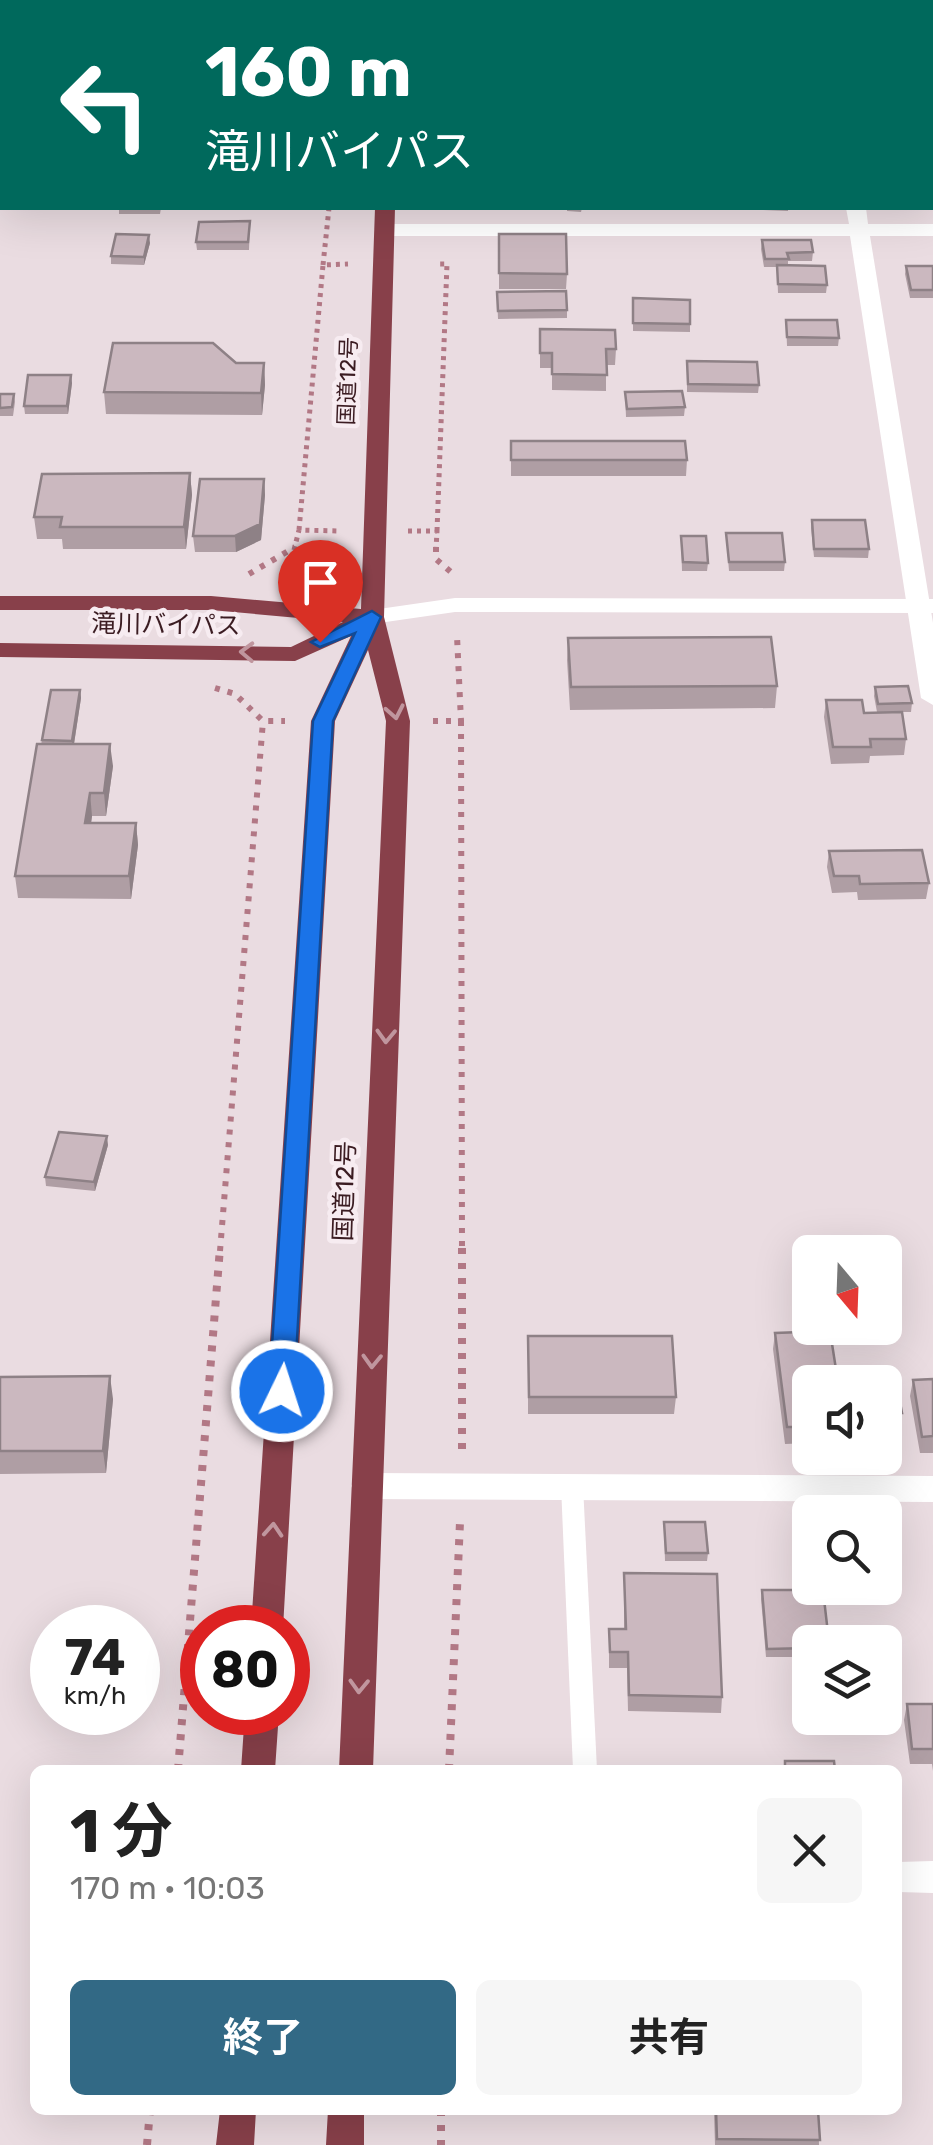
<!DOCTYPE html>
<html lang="ja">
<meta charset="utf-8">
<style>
:root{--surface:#fff;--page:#f6f6f6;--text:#222;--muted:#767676;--accent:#326985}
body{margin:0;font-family:Rubik,"Noto Sans JP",sans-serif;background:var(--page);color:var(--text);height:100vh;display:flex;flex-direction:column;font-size:38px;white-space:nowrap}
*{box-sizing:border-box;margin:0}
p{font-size:32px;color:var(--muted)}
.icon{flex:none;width:55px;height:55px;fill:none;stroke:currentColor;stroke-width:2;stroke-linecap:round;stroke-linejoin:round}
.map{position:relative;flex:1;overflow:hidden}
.panel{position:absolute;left:30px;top:1765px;width:872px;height:350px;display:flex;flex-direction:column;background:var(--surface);border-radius:15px;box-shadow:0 10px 40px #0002}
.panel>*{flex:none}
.top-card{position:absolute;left:0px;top:0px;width:935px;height:210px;box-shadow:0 10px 40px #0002;background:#00695c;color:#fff;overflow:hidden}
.needle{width:65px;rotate:161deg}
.buttons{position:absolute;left:792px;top:1235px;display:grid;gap:20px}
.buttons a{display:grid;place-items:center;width:110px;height:110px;border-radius:15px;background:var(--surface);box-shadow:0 10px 40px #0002;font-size:50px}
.speed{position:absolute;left:30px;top:1605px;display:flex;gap:20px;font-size:50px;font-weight:700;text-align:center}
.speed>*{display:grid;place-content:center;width:130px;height:130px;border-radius:50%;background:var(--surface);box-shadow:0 10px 40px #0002;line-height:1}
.speed small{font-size:25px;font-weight:400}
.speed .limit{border:15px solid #d22;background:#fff;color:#111}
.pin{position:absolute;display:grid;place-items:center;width:85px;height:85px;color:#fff;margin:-102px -42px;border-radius:50% 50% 50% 0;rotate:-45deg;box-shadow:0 0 10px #0007}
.pin .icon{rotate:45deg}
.me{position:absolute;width:110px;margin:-55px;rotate:4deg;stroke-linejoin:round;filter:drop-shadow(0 0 8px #0008)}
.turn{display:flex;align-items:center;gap:35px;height:210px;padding:0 40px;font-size:45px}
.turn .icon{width:130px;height:130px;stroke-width:2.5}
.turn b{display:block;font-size:70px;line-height:85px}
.round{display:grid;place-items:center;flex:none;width:105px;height:105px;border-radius:15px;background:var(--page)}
.summary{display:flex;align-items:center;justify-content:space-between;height:170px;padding:0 40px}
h1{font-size:60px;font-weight:700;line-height:75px}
.action{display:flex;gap:20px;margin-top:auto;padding:20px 40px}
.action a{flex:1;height:115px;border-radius:15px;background:var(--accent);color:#fff;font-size:40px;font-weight:700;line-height:115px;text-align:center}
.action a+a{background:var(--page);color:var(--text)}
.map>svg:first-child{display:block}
</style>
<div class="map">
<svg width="933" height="2145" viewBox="0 0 933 2145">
<rect width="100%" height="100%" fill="#eadce1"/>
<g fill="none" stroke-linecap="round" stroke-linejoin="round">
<!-- path-far2 -->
<path stroke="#b27885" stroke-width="5" stroke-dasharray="4 5" stroke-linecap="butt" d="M323,265L329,208
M299,530L323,265L348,264
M408,531H437L436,550
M437,531L447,264H440
M294,550L299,530L340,531"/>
<!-- path-far1 -->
<path stroke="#b27885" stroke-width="6" stroke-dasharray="5 8" stroke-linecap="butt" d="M436,547V559L451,572
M249,574L295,547
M215,688L235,694L263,721H285
M433,721H461L457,636
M461,721L462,1251
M220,1251L263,721"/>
<!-- path -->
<path stroke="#b27885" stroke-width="8" stroke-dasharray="6 9" stroke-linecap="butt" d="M462,1248V1449
M178,1770L220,1248
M449,1770L460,1522
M441,2110V2145
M147,2145L150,2110"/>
<!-- service -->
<path fill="#fff" fill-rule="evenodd" d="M572,1476L580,1479L583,1485L597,1770H573L561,1485L564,1479Z"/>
<!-- minor -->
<path fill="#fff" fill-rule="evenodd" d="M810,0H828L829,2H811Z
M2,139V161L0,162V140Z
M846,208H866L868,224H933V236H870L933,623V705L921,698L850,236H384L374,230L384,224H849Z
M367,1473L933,1476V1502L367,1499L356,1495L351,1486L356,1477Z
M933,1861V1893L898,1892V1862Z"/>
<!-- tertiary -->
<path fill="#fff" fill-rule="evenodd" d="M455,598L933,599V613L455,612L372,624L360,617L372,610Z"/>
<!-- trunk -->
<path fill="#88404a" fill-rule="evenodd" d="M386,0H404V2H386Z
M375,208H395L384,617L410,721L373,1770H339L386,721L368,650L335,721L283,1628H251L311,721L351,636L295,661L0,657V643L291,647L343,622L211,610H0V596H211L361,609Z
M245,1712H279L275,1770H241Z
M220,2110H256L254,2145H216Z
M328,2110H364V2145H326Z"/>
</g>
<!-- wall -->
<path fill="#af9ea4" d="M847,0H905L904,2H847Z
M119,208H161L160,214H119Z
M567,208H582L581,212L567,211Z
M762,208H788V211L763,210Z
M250,221L249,250H197L196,242Z
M499,234L567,274L566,289H499Z
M762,240L813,252L812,261H788V265L827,285L826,293H778L777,267H764L761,249Z
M150,243L144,265L111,264V256Z
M906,266H933V298H910L905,274Z
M497,292L567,310V318L498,319Z
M633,298L690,300V332L633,331Z
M786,320L839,338L838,346H787Z
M540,329L616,349L615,365H606V391L552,390V368H540Z
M687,361L759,385L758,393L687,392Z
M264,363L265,385L262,415L106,414L104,392Z
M72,383L68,414H25L24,406Z
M625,392L685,407L684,416L626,417Z
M0,394H14L15,402L13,416H0Z
M511,441L687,460L686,476H511Z
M190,473L192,495L186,549H63L62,539H37L34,517Z
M264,479L265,495L261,540L236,552H195L193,536Z
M812,520L869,549L868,558L814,557L811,528Z
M726,533L785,562L784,571H729Z
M681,536L708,563L707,571H682Z
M568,638L777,686L775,708L570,710L567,660Z
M875,687L912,703L911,712H877L874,696Z
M80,690L81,698L74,744L113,766L106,816H92L91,823H136L138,845L131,899L18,898L15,876L42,740Z
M826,700L864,713L906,739L904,755L870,756L869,763L831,764L824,717Z
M829,851L929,883L926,899L858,900L857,892L832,893L827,867Z
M108,1145L95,1191L46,1186L45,1177Z
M775,1333L810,1382V1443L785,1444L773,1349Z
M528,1336L676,1397L674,1414H528Z
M0,1377L113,1399L106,1473L0,1474Z
M933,1379V1453H920L910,1396L913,1380Z
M876,1380H896L902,1413L900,1421L885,1422V1382H875Z
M664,1522L708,1553L707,1561H665Z
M624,1573L722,1697L721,1713L628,1711L627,1668H609V1629H624Z
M762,1590L810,1642V1657H766L761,1599Z
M907,1704H933V1771L932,1764H910L904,1720Z
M714,2110H818L819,2145H715Z"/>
<!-- shaded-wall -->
<path fill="#8e8186" d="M149,235L150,243L144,265V257Z
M264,363L265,385L262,415L261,393Z
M71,375L72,383L68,414L67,406Z
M190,473L192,495L186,549L184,527Z
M264,479L265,495L261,540L236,552L235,536Z
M80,690L81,698L73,750L72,741Z
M110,744L113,766L106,816L104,793Z
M90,793L92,816L88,845L85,823Z
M136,823L138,845L131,899L129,876Z
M107,1136L108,1145L95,1191L94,1182Z
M110,1376L113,1399L106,1473L103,1451Z"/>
<!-- building -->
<path fill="#cbb8bf" stroke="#8e8186" stroke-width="2.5" d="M250,221L248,242H196L199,222Z
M116,234L149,235L144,257L111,256Z
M499,234H566L567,274L499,273Z
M762,240H811L813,252L787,253L789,259H765Z
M777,265L825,266L827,285L778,284Z
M906,266H933V290H911Z
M566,291L567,310L498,311L497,292Z
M633,298L690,300V324L633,323Z
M786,320H837L839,338L787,337Z
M540,329L615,330L616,349H606L607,375L552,374V353H540Z
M113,343H213L236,363H264L261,393L104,392Z
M687,361L757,362L759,385L688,384Z
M28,375H71L67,406H24Z
M682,391L685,407L627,409L625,392Z
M0,394H14L12,407L0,408Z
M511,441H685L687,460H511Z
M190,473L184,527H60L62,517H34L42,474Z
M200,479H264L260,524L235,536H193Z
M812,520H865L869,549H814Z
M726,533H782L785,562H729Z
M681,536H706L708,563L683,562Z
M771,637L777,686L571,687L568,638Z
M908,686L912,703L878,704L875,687Z
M51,690H80L72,741L42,740Z
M826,700H862L864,713L902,712L906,739H870L871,747H833Z
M37,744H110L104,793H90L85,823H136L129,876H15Z
M922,850L929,883L860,884L859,876H834L829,851Z
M59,1132L107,1136L94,1182L45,1177Z
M830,1331L838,1382H810V1427H787L775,1333Z
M528,1336H672L676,1397H529Z
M110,1376L103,1451H0V1377Z
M933,1379V1436L922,1437L913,1380Z
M876,1380H896L902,1413H885V1382H876Z
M664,1522H705L708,1553H666Z
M624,1573L717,1574L722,1697L629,1695L628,1652H610L609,1629H626Z
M762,1590H823L829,1642H810V1648L767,1649Z
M907,1704H933V1749H912Z
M785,1761H834L835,1770H785Z
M716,2110H818L820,2140L717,2139Z"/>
<!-- one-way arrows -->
<defs><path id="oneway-chevron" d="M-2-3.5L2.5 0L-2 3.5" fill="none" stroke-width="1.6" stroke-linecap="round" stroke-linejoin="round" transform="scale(2.5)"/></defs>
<g stroke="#c0969e">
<use href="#oneway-chevron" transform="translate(247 652) rotate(-178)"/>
<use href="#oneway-chevron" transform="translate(395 712) rotate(79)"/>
<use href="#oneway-chevron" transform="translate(386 1036) rotate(92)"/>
<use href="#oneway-chevron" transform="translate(372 1361) rotate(92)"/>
<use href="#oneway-chevron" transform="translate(273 1530) rotate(-86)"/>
<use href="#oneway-chevron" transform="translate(359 1686) rotate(92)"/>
</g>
<!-- route -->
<path fill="#1a73e8" stroke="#114b97" stroke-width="2.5" d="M372,611L381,617L333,721L294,1391L290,1398H273L269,1391L313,721L355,633L320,647L311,642Z"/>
<g text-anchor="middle" stroke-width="9" stroke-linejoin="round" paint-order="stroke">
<!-- far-street labels -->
<g font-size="22" fill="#3b1c22" stroke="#f7ecf1">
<text transform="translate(347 381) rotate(-88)" y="8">国道12号</text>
</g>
<!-- street labels -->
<g font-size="25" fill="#3b1c22" stroke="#f7ecf1">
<text transform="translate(166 624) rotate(1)" y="9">滝川バイパス</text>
<text transform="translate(344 1191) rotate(-88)" y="9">国道12号</text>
</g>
</g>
</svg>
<div class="buttons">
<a><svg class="needle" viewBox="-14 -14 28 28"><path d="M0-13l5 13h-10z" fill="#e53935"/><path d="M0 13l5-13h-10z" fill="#767676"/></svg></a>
<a><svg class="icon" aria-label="sound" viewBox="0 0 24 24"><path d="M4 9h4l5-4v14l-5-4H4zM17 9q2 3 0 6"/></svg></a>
<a><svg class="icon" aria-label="search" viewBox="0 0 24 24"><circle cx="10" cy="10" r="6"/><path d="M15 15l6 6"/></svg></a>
<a><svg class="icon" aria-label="layers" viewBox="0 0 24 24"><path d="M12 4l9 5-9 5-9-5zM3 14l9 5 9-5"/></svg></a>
</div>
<div class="speed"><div>74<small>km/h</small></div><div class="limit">80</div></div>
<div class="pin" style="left:320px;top:642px;background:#d93025"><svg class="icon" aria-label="arrive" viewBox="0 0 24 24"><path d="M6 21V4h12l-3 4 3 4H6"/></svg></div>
<svg class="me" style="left:282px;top:1391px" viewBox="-20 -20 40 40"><circle r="17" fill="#1a73e8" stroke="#fff" stroke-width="3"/><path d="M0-11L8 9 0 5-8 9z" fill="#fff"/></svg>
<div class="top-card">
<div class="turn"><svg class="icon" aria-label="left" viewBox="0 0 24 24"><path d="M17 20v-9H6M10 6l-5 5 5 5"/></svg><div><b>160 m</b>滝川バイパス</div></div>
</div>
<section class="panel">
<div class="summary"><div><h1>1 分</h1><p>170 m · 10:03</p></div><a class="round"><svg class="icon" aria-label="close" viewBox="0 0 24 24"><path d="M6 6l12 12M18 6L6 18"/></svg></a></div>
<div class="action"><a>終了</a><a>共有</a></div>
</section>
</div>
